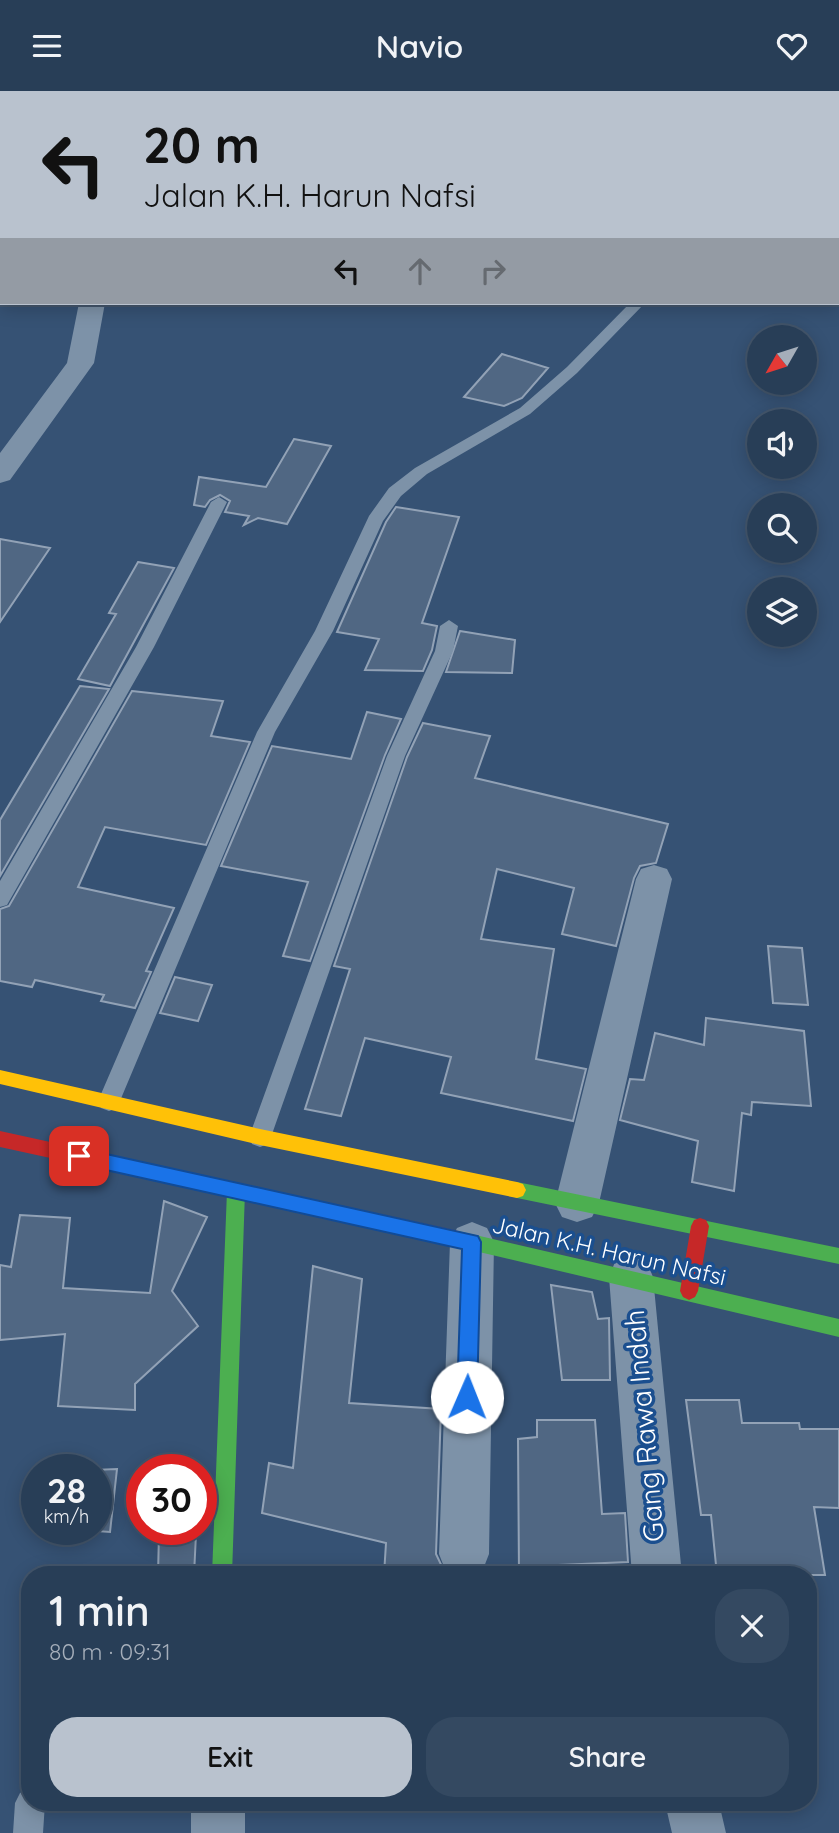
<!DOCTYPE html>
<meta charset="utf-8">
<style>
:root{--surface:#283e57;--page:#344961;--text:#f1f3f6;--muted:#a5aeba;--line:#44576d;--accent:#b9c2ce}
body{margin:0;font-family:Quicksand,sans-serif;background:var(--page);color:var(--text);height:100vh;display:flex;flex-direction:column;font-size:26px;white-space:nowrap}
*{box-sizing:border-box;margin:0}
p{font-size:23px;color:var(--muted)}
.icon{flex:none;width:38px;height:38px;fill:none;stroke:currentColor;stroke-width:2;stroke-linecap:round;stroke-linejoin:round}
.map{position:relative;flex:1;overflow:hidden}
.side{position:absolute;left:21px;top:1475px;width:796px;height:245px;display:flex;flex-direction:column;background:var(--surface);border-radius:28px;box-shadow:0 4px 18px #0003,0 0 0 2px var(--line)}
.side>*{flex:none}
.top-card{position:absolute;left:0px;top:0px;width:840px;height:214px;box-shadow:0 4px 18px #0003,0 0 0 2px var(--line);background:#b9c2ce;color:#111;overflow:hidden}
.needle{width:46px;rotate:231deg}
.tools{position:absolute;left:747px;top:234px;display:grid;gap:14px}
.tools a{display:grid;place-items:center;width:70px;height:70px;border-radius:50%;background:var(--surface);box-shadow:0 4px 18px #0003,0 0 0 2px var(--line);font-size:35px}
.speed{position:absolute;left:21px;top:1363px;display:flex;gap:14px;font-size:35px;font-weight:700;text-align:center}
.speed>*{display:grid;place-content:center;width:91px;height:91px;border-radius:50%;background:var(--surface);box-shadow:0 4px 18px #0003,0 0 0 2px var(--line);line-height:1}
.speed small{font-size:18px;font-weight:400}
.speed .limit{border:10px solid #d22;background:#fff;color:#111}
.pin{position:absolute;display:grid;place-items:center;width:60px;height:60px;color:#fff;margin:-30px;border-radius:14px;box-shadow:0 4px 10px #0006}
.me{position:absolute;width:77px;margin:-38px;rotate:1deg;stroke-linejoin:round;filter:drop-shadow(0 0 5px #0008)}
.turn{display:flex;align-items:center;gap:24px;height:147px;padding:0 28px;font-size:32px}
.turn .icon{width:91px;height:91px;stroke-width:2.5}
.turn b{display:block;font-size:49px;line-height:60px}
.lanes{display:flex;align-items:center;height:66px;padding:0 28px;background:#0003;justify-content:center;gap:35px;direction:ltr}
.lanes .off{opacity:.35}
.round{display:grid;place-items:center;flex:none;width:74px;height:74px;border-radius:28px;background:var(--page)}
.summary{display:flex;align-items:center;justify-content:space-between;height:119px;padding:0 28px}
h1{font-size:42px;font-weight:600;line-height:52px}
.cta{display:flex;gap:14px;margin-top:auto;padding:14px 28px}
.cta a{flex:1;height:80px;border-radius:28px;background:var(--accent);color:#111;font-size:28px;font-weight:600;line-height:80px;text-align:center}
.cta a+a{background:var(--page);color:var(--text)}
header{display:flex;justify-content:space-between;align-items:center;height:91px;padding:0 28px;background:var(--surface);font-size:32px;font-weight:600}
.map>svg:first-child{display:block}
</style>
<header><svg class="icon" aria-label="menu" viewBox="0 0 24 24"><path d="M4 6h16M4 12h16M4 18h16"/></svg>Navio<svg class="icon" aria-label="heart" viewBox="0 0 24 24"><path d="M12 20l-8-8c-3-5 5-10 8-4 3-6 11-1 8 4z"/></svg></header>
<div class="map">
<svg width="839" height="1742" viewBox="0 0 839 1742">
<rect width="100%" height="100%" fill="#365274"/>
<!-- building -->
<path fill="#506783" stroke="#92a2b6" stroke-width="2" d="M502,263L548,277L522,307L504,315L464,306Z
M294,348L331,355L287,433L258,427L244,434L249,425L225,421L230,410L220,404L210,409L205,416L194,414L199,386L266,396Z
M396,416L459,426L422,532L437,535L432,559L423,580L365,579L379,548L337,541L386,431Z
M0,448L50,457L0,531Z
M138,471L174,477L110,595L78,588L116,523L109,522Z
M460,540L515,549L512,582L446,581Z
M80,595L109,598L0,785V729Z
M132,600L223,610L211,645L250,651L206,754L105,736L78,796L174,817L146,880L151,881L135,917L101,910L104,904L35,889L32,896L0,890V818L9,815Z
M367,621L401,628L385,664L310,870L283,865L308,791L221,775L272,655L351,668Z
M423,632L490,645L475,687L668,733L656,772L640,775L634,787L616,855L562,843L574,797L497,778L481,848L554,858L536,968L586,978L573,1030L441,1002L451,966L365,947L341,1025L305,1018L350,878L334,875L407,666Z
M768,855L802,857L808,914L773,912Z
M175,886L212,894L198,930L160,922Z
M706,927L804,940L811,1015L752,1011L751,1024L742,1022L734,1100L692,1091L698,1050L620,1029L630,988L644,989L655,942L704,954Z
M164,1110L207,1126L172,1200L198,1235L135,1293V1319L58,1315L65,1243L0,1249V1174L11,1176L20,1124L70,1127L63,1197L150,1202Z
M313,1175L362,1188L349,1312L441,1318L436,1463L446,1484H384L386,1452L262,1422L269,1372L293,1377Z
M551,1194L592,1201L598,1228L609,1227L610,1289H562Z
M686,1309H739L742,1332H799L800,1338H839V1417L814,1416L825,1484H717L711,1424H701Z
M537,1329H595L602,1423L625,1422L628,1471L559,1474L560,1484H519L518,1348L537,1346Z
M117,1378L110,1441L82,1439L96,1438V1379H93Z
M159,1442L196,1443L194,1484H158Z"/>
<g fill="none" stroke-linecap="round" stroke-linejoin="round">
<!-- lane -->
<path fill="#7d92a8" fill-rule="evenodd" d="M630,212H645L577,282L530,323L427,383L401,405L383,430L333,540L275,641L117,1017L109,1020L101,1017L98,1010L257,641L315,540L369,425L389,397L415,377L520,317L567,276Z
M219,406L227,411L154,556L7,814L0,816V790L136,556L211,411Z
M449,529L458,535L453,560L405,665L271,1046L268,1053L260,1056L252,1053L249,1046L387,665L435,560L440,535Z
M30,1697V1712H45L43,1742H13L15,1712L20,1702Z"/>
<!-- street -->
<path fill="#7d92a8" fill-rule="evenodd" d="M79,212H105L94,272L10,389L0,392V362L67,272Z
M654,774L667,778L672,788L599,1112L592,1126L577,1131L562,1126L555,1112L636,788L641,778Z
M472,1131L487,1137L494,1151L489,1463L482,1481L473,1484L446,1481L439,1463L450,1151L457,1137Z
M631,1165L647,1171L653,1186L682,1484H632L609,1186L615,1171Z
M191,1712H245V1742H191Z
M665,1712H719L726,1742H672Z"/>
<!-- fast -->
<path fill="#4caf50" fill-rule="evenodd" d="M517,1091L839,1157V1173L517,1107L511,1105L508,1099L511,1093Z
M236,1092L242,1094L245,1100L232,1484H212L227,1100L230,1094Z
M458,1140L839,1228V1246L458,1156L452,1154L449,1148L452,1142Z"/>
<!-- slow -->
<path fill="#ffc107" fill-rule="evenodd" d="M0,979L260,1038L517,1091L523,1093L526,1099L523,1105L517,1107L260,1054L0,993Z"/>
<!-- jam -->
<path fill="#c62828" fill-rule="evenodd" d="M0,1040L458,1140L464,1142L467,1148L464,1154L458,1156L0,1056Z
M700,1127L706,1129L709,1135L698,1200L695,1206L689,1209L683,1206L680,1200L691,1135L694,1129Z"/>
</g>
<!-- route -->
<path fill="#1a73e8" stroke="#114b97" stroke-width="2" d="M79,1057L478,1145L481,1151L477,1306L474,1313L467,1316L460,1313L457,1306L462,1158L79,1073L70,1065Z"/>
<g text-anchor="middle" stroke-width="7" stroke-linejoin="round" paint-order="stroke">
<!-- street labels -->
<g font-size="23" fill="#fff" stroke="#1b4f8f">
<text transform="translate(609 1160) rotate(13)" y="8">Jalan K.H. Harun Nafsi</text>
</g>
<!-- near-street labels -->
<g font-size="28" fill="#fff" stroke="#1b4f8f">
<text transform="translate(644 1335) rotate(-95)" y="10">Gang Rawa Indah</text>
</g>
</g>
</svg>
<div class="tools">
<a><svg class="needle" viewBox="-14 -14 28 28"><path d="M0-13l5 13h-10z" fill="#e53935"/><path d="M0 13l5-13h-10z" fill="#a5aeba"/></svg></a>
<a><svg class="icon" aria-label="sound" viewBox="0 0 24 24"><path d="M4 9h4l5-4v14l-5-4H4zM17 9q2 3 0 6"/></svg></a>
<a><svg class="icon" aria-label="search" viewBox="0 0 24 24"><circle cx="10" cy="10" r="6"/><path d="M15 15l6 6"/></svg></a>
<a><svg class="icon" aria-label="layers" viewBox="0 0 24 24"><path d="M12 4l9 5-9 5-9-5zM3 14l9 5 9-5"/></svg></a>
</div>
<div class="speed"><div>28<small>km/h</small></div><div class="limit">30</div></div>
<div class="pin" style="left:79px;top:1065px;background:#d93025"><svg class="icon" aria-label="arrive" viewBox="0 0 24 24"><path d="M6 21V4h12l-3 4 3 4H6"/></svg></div>
<svg class="me" style="left:467px;top:1306px" viewBox="-20 -20 40 40"><circle r="19" fill="#fff"/><path d="M0-13L10 11 0 6-10 11z" fill="#1a73e8"/></svg>
<div class="top-card">
<div class="turn"><svg class="icon" aria-label="left" viewBox="0 0 24 24"><path d="M17 20v-9H6M10 6l-5 5 5 5"/></svg><div><b>20 m</b>Jalan K.H. Harun Nafsi</div></div>
<div class="lanes"><svg class="icon" aria-label="left" viewBox="0 0 24 24"><path d="M17 20v-9H6M10 6l-5 5 5 5"/></svg><svg class="icon off" aria-label="ahead" viewBox="0 0 24 24"><path d="M12 20V5M6 11l6-6 6 6"/></svg><svg class="icon off" aria-label="right" viewBox="0 0 24 24"><path d="M7 20v-9h11M14 6l5 5-5 5"/></svg></div>
</div>
<section class="side">
<div class="summary"><div><h1>1 min</h1><p>80 m · 09:31</p></div><a class="round"><svg class="icon" aria-label="close" viewBox="0 0 24 24"><path d="M6 6l12 12M18 6L6 18"/></svg></a></div>
<div class="cta"><a>Exit</a><a>Share</a></div>
</section>
</div>
